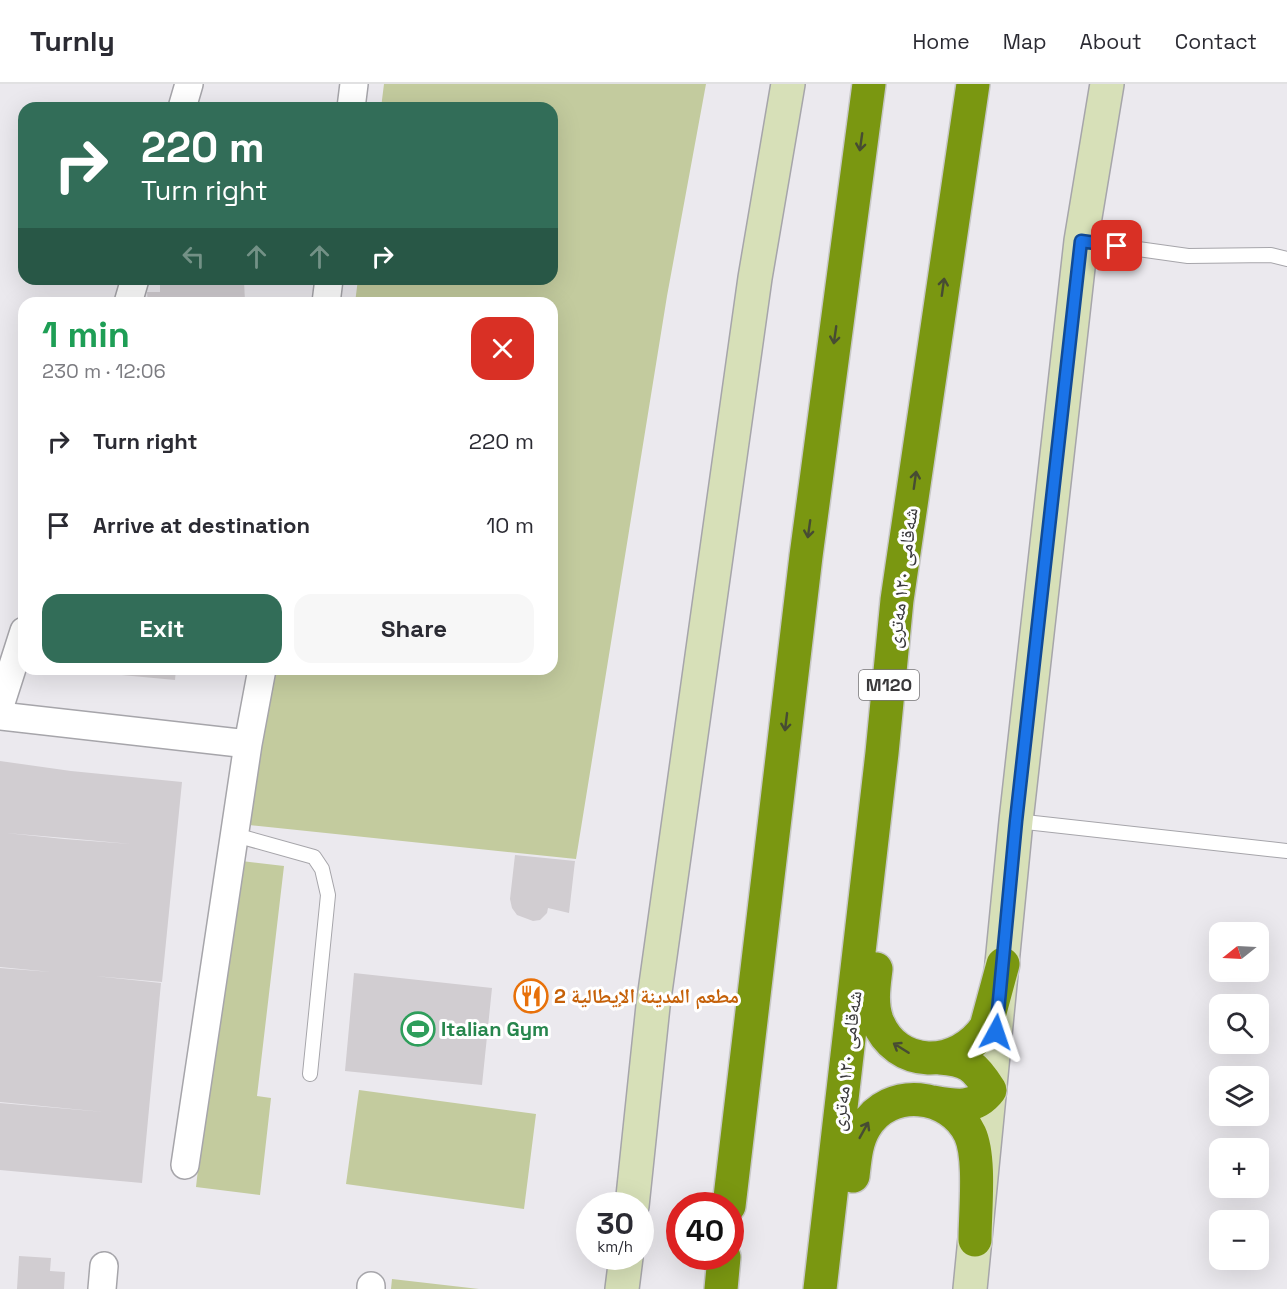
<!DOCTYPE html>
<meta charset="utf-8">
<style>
:root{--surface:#fff;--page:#f7f7f7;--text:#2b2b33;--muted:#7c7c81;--line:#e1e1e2;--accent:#326d58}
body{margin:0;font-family:"Space Grotesk","Noto Naskh Arabic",sans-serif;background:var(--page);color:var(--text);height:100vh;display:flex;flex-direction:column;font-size:22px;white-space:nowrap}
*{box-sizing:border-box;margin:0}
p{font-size:20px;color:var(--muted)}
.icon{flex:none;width:33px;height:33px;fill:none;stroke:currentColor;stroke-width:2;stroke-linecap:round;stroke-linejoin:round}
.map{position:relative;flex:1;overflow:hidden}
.sheet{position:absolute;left:18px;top:213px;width:540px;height:378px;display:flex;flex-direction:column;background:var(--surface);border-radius:18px;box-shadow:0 6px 24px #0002}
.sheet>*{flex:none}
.guide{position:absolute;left:18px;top:18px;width:540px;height:183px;border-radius:18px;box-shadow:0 6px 24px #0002;background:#326d58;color:#fff;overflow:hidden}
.needle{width:39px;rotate:252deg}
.tools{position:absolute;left:1209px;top:838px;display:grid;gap:12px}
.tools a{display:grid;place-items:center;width:60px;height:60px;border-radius:12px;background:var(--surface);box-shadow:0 6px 24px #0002;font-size:30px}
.speed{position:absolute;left:576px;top:1108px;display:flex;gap:12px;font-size:30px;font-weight:700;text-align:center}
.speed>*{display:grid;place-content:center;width:78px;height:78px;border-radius:50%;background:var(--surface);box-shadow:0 6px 24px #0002;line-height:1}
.speed small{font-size:15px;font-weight:400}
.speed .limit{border:9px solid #d22;background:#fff;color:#111}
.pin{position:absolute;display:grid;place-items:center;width:51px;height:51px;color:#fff;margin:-26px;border-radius:12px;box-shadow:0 3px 9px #0006}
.me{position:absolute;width:66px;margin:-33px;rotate:5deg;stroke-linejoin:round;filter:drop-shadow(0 0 4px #0008)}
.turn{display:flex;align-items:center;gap:21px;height:126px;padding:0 24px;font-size:27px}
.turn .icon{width:78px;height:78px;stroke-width:2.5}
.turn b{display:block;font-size:42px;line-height:51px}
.lanes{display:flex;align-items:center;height:57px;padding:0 24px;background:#0003;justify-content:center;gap:30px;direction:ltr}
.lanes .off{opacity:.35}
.round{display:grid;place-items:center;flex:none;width:63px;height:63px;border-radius:18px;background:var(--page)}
.summary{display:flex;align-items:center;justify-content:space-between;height:102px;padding:0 24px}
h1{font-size:36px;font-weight:800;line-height:45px;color:#1e9e55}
.button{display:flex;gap:12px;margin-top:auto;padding:12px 24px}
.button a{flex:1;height:69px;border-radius:18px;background:var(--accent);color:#fff;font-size:24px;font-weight:800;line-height:69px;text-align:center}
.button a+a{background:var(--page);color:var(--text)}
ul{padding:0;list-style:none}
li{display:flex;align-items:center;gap:18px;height:84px;padding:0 24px}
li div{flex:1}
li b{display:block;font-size:22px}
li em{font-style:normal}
header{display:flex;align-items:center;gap:36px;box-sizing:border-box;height:84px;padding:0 30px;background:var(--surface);border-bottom:2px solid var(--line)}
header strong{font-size:28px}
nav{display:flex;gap:33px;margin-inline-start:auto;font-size:21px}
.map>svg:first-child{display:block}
</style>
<header>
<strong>Turnly</strong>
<nav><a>Home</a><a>Map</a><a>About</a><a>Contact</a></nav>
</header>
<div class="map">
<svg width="1287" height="1205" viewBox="0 0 1287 1205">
<rect width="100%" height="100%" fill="#ebe9ee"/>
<!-- green -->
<path fill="#c3cb9e" d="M384,0H706L667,212L576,775L249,741L267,585H552V219H355L358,195H552V24H381Z
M233,776L284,782L257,1012L271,1014L260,1111L196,1103Z
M359,1006L536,1030L524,1125L346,1100Z
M392,1195L479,1205H391Z"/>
<!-- building -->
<path fill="#d1cdd1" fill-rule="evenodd" d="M280,18V24H204V22Z
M160,195H244L245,219H148L147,208H160Z
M79,585H176L175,596L79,587Z
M0,677L71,687L182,698L162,898L95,892L161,899L142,1099L0,1086V1019L104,1028L0,1018V884L51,888L0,883ZM6,749L65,754L131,760L64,755Z
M515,771L575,777L569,829L548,824L547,829L540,836L533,837L517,831L512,824L510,815Z
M354,889L492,904L482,1001L345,987Z
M19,1172L51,1174L50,1187L65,1188L64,1205H17Z"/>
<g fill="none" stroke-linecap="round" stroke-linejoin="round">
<defs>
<path id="lane" d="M1081,157L1188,172L1271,171L1287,175
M1016,737L1287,767
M235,751L314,773L322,785L328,811L310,990"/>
<path id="street" d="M182,24L189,0
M351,24L354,0
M128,219L135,195
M326,219L329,195
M0,622L24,547
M0,632L248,660
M185,1081L248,660L262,585
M102,1205L104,1182
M371,1205V1202"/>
<path id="secondary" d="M632,1122L653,922L755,194L788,0
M622,1205L626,1173
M970,1205L1016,737L1081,157L1107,0"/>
<path id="highway" d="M876,885C874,902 871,919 877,936C896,986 958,985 986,943L1003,880
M933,1018C955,1022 975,1026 990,1006C975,982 968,976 940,974
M853,1092C855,1075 856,1058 865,1043C889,1002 951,1009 970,1050C981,1074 975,1128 975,1156
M729,1122L806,472L869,0
M721,1205L724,1173
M820,1205L882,669L897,516L973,0"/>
</defs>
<!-- lane casing -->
<use href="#lane" stroke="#a6a5aa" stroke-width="16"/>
<!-- street casing -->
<use href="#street" stroke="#a6a5aa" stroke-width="30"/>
<!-- secondary casing -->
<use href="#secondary" stroke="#a6a5aa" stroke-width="36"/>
<!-- highway casing -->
<use href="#highway" stroke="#c8c8c8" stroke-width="36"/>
<!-- lane -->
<use href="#lane" stroke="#fff" stroke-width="14"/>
<!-- street -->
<use href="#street" stroke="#fff" stroke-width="27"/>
<!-- secondary -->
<use href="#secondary" stroke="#d7e0b8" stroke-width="33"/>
<!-- highway -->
<use href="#highway" stroke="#7a9711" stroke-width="33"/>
</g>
<!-- one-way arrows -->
<defs><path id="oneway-shaft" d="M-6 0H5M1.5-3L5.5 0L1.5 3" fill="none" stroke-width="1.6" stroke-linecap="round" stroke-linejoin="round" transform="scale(1.5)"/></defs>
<g stroke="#474c33">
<use href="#oneway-shaft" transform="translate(861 58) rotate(98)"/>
<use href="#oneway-shaft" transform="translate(943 203) rotate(-82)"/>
<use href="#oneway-shaft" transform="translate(835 251) rotate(98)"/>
<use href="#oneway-shaft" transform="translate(915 396) rotate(-82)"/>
<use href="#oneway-shaft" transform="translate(809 445) rotate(98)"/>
<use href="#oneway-shaft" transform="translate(786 638) rotate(97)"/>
<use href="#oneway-shaft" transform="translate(901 964) rotate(-148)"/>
<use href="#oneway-shaft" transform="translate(864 1046) rotate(-61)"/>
</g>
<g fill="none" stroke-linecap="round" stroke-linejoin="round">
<defs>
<path id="route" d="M996,948L1016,737L1081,157L1117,162"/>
</defs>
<!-- route casing -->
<use href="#route" stroke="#114b97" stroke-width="15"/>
<!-- route -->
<use href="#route" stroke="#1a73e8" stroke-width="10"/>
</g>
<!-- icons -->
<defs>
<symbol id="restaurant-ring" viewBox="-11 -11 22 22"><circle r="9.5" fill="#fff" stroke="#e8710a" stroke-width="1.5"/><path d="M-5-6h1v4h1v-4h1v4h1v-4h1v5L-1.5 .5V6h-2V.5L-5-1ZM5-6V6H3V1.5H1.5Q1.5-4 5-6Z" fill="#e8710a"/></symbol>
<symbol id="stadium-ring" viewBox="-11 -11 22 22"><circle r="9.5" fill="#fff" stroke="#2e9e5b" stroke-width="1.5"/><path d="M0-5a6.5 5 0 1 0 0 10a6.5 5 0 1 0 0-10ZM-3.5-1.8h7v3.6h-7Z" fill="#2e9e5b"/></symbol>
</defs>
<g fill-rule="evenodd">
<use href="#restaurant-ring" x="512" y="893" width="38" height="38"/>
<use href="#stadium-ring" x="399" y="926" width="38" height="38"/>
</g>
<g text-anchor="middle" stroke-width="6" stroke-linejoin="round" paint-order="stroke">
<!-- shield labels -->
<rect fill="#fff" stroke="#757476" stroke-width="1.5" x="859" y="586" width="60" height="30" rx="4.5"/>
<g font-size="18" font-weight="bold" fill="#3a393b">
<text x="889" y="607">M120</text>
</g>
<!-- street labels -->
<g font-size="20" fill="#3a393b" stroke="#fff">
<text transform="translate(902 494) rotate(-83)" y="7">شەقامی ١٢٠ مەتری</text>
<text transform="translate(846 977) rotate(-83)" y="7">شەقامی ١٢٠ مەتری</text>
</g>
<!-- food labels -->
<g font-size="20" font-weight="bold" fill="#c56008" stroke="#fff" text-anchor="start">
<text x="554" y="919">مطعم المدينة الإيطالية 2</text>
</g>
<!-- leisure labels -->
<g font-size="20" font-weight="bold" fill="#27864d" stroke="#fff" text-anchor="start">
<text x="441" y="952">Italian Gym</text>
</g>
</g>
</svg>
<div class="tools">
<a><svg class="needle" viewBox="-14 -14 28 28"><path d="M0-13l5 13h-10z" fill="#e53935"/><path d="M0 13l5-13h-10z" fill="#7c7c81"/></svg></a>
<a><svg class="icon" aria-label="search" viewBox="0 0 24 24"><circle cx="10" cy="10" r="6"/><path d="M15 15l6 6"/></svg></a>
<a><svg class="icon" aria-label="layers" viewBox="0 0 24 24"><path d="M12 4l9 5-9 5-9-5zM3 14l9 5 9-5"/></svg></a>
<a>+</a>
<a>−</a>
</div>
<div class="speed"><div>30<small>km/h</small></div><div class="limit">40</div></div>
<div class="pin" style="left:1117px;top:162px;background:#d93025"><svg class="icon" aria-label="arrive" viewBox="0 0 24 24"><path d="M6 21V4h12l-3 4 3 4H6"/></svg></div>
<svg class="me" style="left:996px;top:948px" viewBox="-20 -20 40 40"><path d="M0-17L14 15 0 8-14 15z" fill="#1a73e8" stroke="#fff" stroke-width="4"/></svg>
<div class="guide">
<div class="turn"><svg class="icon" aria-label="right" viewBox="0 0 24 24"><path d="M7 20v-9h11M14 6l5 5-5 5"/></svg><div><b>220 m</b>Turn right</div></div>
<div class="lanes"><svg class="icon off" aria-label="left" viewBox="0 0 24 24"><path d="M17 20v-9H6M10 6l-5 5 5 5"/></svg><svg class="icon off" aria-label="ahead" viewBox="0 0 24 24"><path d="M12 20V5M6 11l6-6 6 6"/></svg><svg class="icon off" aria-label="ahead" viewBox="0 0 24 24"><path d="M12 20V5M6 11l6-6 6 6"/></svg><svg class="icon" aria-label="right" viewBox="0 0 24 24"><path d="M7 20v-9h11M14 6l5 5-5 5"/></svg></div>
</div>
<section class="sheet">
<div class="summary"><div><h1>1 min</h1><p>230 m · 12:06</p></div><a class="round" style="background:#d93025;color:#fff"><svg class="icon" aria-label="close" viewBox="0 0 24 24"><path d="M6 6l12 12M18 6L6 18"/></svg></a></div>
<ul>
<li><svg class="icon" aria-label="right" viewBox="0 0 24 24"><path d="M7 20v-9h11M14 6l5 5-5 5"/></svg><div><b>Turn right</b></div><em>220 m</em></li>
<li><svg class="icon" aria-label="arrive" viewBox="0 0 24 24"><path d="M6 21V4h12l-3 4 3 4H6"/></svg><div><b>Arrive at destination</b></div><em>10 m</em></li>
</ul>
<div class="button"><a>Exit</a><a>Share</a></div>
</section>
</div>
